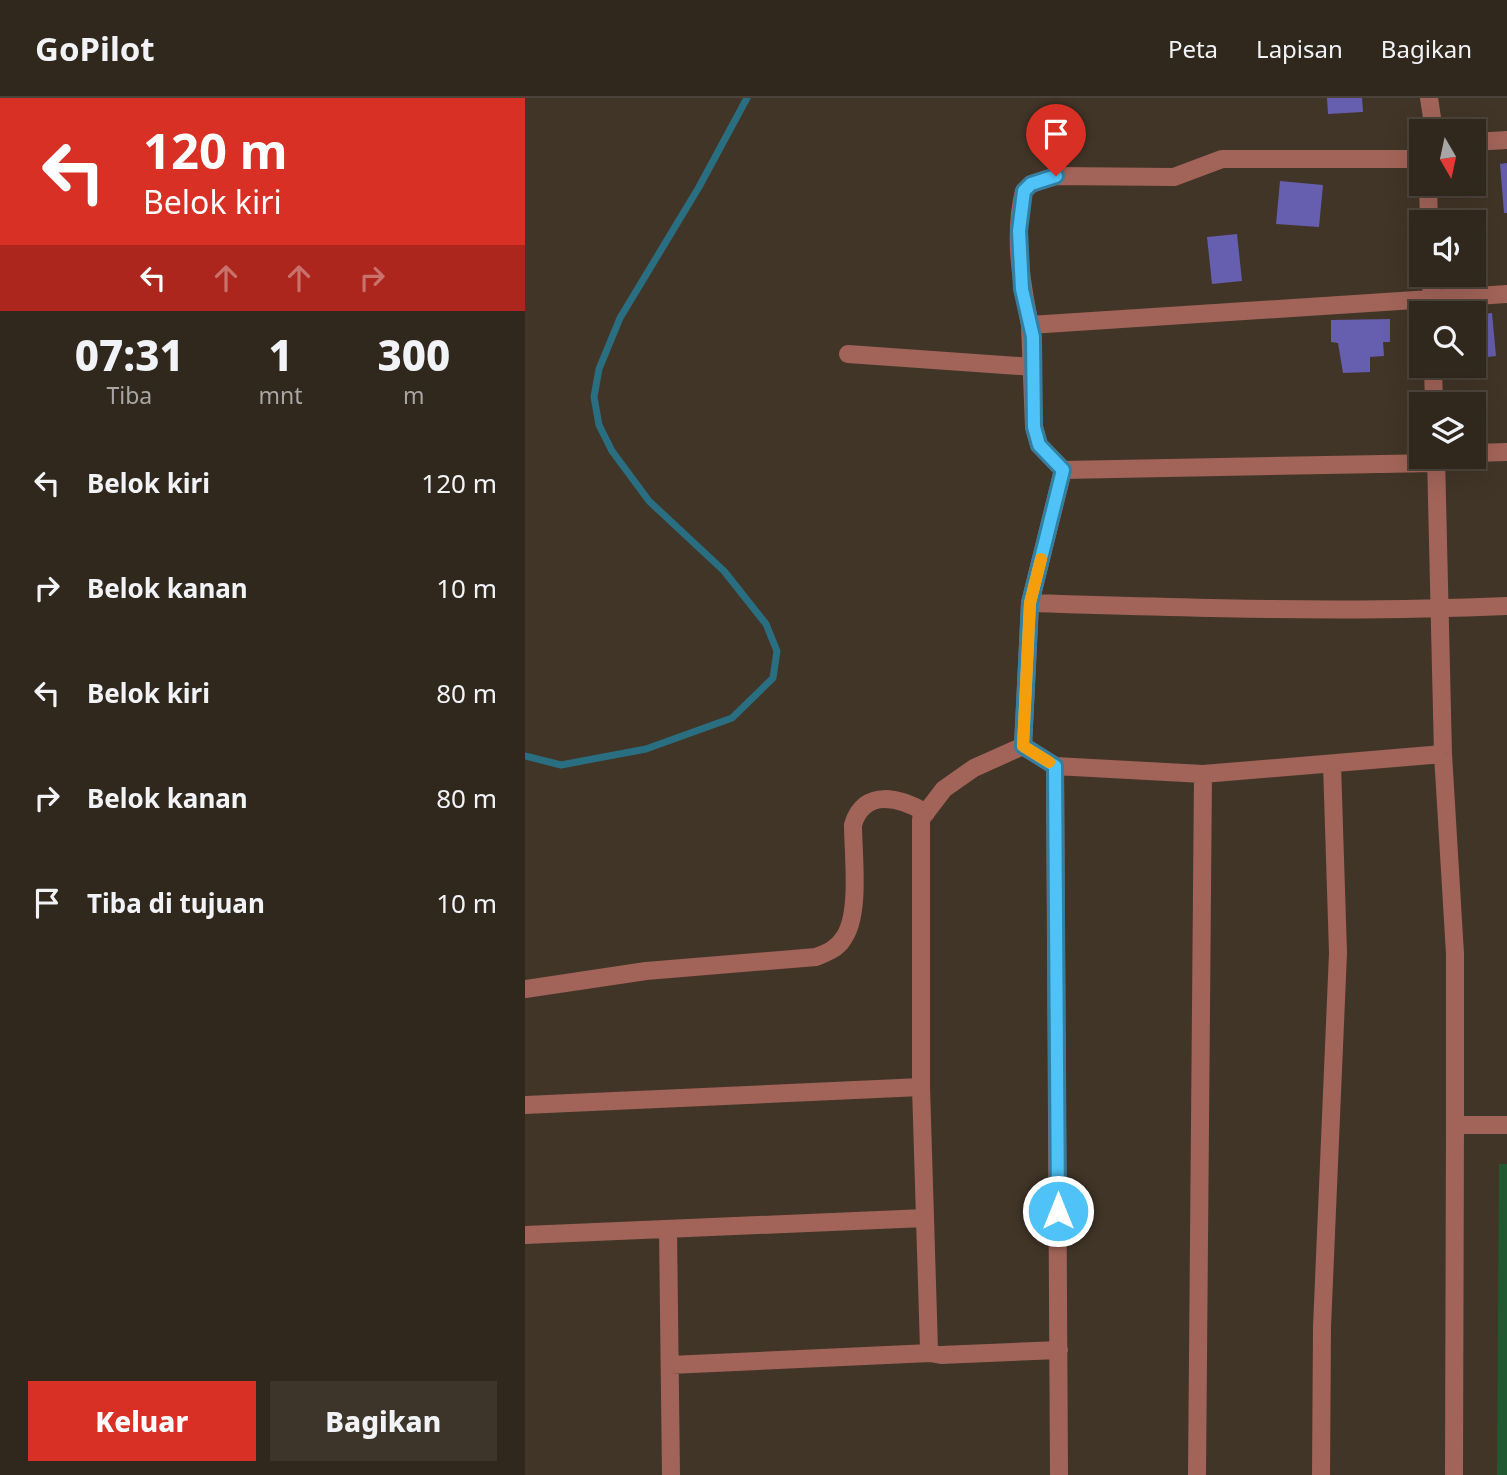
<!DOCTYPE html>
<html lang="id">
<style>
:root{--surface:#31281d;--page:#3d342a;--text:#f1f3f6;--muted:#a8a6a4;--line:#4c443b;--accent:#d93025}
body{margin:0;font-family:"Noto Sans",sans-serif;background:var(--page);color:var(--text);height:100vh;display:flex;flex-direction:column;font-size:26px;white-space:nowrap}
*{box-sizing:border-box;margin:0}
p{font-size:23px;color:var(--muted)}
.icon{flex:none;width:38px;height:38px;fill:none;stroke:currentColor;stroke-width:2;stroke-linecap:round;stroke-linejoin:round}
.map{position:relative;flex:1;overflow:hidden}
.panel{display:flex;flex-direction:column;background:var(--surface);width:525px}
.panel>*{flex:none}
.hud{background:#d93025;color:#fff;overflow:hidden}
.needle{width:46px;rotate:171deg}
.controls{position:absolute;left:884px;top:21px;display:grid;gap:14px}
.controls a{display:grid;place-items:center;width:77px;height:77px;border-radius:0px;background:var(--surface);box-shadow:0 7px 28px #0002,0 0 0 2px var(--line);font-size:35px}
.pin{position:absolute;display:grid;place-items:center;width:60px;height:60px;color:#fff;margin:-72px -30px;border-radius:50% 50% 50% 0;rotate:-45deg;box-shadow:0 0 7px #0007}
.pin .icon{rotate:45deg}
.me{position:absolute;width:77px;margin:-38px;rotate:0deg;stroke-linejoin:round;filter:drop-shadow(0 0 5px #0008)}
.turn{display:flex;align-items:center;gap:24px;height:147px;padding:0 28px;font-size:32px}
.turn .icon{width:91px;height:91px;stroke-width:2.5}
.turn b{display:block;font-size:49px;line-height:60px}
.lanes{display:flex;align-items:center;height:66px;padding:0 28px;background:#0003;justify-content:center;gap:35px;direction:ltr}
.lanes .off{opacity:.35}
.eta{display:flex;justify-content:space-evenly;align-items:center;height:119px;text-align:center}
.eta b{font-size:42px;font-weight:800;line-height:49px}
.primary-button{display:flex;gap:14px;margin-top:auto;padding:14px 28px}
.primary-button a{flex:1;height:80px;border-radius:0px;background:var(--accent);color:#fff;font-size:28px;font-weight:800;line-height:80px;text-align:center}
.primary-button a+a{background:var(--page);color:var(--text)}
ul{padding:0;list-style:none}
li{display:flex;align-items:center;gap:21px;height:105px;padding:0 28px}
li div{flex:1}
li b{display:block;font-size:26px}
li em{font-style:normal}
header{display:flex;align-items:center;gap:42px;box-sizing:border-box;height:98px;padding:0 35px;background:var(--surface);border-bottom:2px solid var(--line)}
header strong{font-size:33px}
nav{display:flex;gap:38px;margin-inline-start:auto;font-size:24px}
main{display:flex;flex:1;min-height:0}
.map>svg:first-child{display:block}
</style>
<header>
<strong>GoPilot</strong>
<nav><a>Peta</a><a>Lapisan</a><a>Bagikan</a></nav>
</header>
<main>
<section class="panel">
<div class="hud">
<div class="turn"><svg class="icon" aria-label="left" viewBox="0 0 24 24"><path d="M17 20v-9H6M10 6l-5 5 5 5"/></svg><div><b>120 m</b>Belok kiri</div></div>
<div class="lanes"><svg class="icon" aria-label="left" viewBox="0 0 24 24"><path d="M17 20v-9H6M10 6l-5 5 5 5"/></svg><svg class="icon off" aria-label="ahead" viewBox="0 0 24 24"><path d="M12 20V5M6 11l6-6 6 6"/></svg><svg class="icon off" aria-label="ahead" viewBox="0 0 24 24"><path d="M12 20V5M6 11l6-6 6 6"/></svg><svg class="icon off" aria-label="right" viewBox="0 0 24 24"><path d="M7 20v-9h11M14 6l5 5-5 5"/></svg></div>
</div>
<div class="eta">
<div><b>07:31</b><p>Tiba</p></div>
<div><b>1</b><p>mnt</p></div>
<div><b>300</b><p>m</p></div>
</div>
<ul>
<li><svg class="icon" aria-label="left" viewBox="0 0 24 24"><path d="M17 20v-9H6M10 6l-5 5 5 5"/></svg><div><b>Belok kiri</b></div><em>120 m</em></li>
<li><svg class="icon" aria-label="right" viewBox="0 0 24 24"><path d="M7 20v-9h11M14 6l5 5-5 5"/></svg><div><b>Belok kanan</b></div><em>10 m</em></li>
<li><svg class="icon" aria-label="left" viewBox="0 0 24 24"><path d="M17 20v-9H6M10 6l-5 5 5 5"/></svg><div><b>Belok kiri</b></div><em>80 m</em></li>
<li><svg class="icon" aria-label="right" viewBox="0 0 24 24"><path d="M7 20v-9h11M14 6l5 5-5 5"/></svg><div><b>Belok kanan</b></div><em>80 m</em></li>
<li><svg class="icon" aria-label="arrive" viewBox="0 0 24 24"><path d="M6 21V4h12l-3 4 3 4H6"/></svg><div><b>Tiba di tujuan</b></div><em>10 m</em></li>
</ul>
<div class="primary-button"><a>Keluar</a><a>Bagikan</a></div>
</section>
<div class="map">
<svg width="982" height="1377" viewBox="0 0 982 1377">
<rect width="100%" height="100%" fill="#413527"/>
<!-- green -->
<path fill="#20592f" d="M974,1066H982V1377H972Z"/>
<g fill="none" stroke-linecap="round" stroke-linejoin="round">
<!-- stream -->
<path stroke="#296f81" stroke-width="7" d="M0,658L36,667L121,651L207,620L248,580L252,553L241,526L199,473L124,403L87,353L74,327L69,299L74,271L95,220L174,89L222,0"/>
</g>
<!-- building -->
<path fill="#665eae" d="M802,0H837L838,14L803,16Z
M982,65V115H979L975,66Z
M755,83L798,87L794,129L751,126Z
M712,136L717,183L687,186L682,139Z
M967,215L971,258L954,260L951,217Z
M865,221V244H858L859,258L845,259V274L818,275L813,245L806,244V222Z"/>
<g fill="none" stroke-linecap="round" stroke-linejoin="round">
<!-- minor -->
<path stroke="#a26459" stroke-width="18" d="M904,0L909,33
M948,44L982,42
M903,86L904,124
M906,177L907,215
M505,227C496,183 488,137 499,93L506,86L531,78L649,79L697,61H896
M323,256L508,269
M908,268L909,306
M948,355L982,354
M911,359L918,656L930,856V1027
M538,372L911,365
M505,505C664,510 823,515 982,508
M498,648L505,505L538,372L514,347L509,329L505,227L982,196
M530,668L534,1377
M0,891L121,873L291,859C301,855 312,851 318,841C336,817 328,757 328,727C339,689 376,700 401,715
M0,1007L396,989
M143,1131L146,1377
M0,1137L400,1120
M534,1252L416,1257L405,1255L404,1251L396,989V721L419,691L449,670L498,648L530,668L678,676L918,656
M145,1267L405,1255
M672,1377L678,676
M796,1377L797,1229L813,855L807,666
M929,1377L930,1027H982"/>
</g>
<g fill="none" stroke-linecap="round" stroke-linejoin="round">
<defs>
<path id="route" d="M531,78L506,86L499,93L494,133L497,191L508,239L509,329L514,347L538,372L505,505L498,648L530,668L533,1113"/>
</defs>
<!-- route casing -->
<use href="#route" stroke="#337fa1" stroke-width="18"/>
<!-- route -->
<use href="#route" stroke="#4fc3f7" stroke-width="12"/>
<!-- slow -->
<path stroke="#f59e0b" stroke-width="12" d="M516,461L505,505L498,648L524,664"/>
</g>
</svg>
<div class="controls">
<a><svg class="needle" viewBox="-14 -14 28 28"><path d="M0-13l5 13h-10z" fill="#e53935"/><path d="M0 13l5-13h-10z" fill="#a8a6a4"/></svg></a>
<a><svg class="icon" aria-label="sound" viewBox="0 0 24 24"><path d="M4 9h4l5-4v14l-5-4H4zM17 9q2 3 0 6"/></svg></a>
<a><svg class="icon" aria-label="search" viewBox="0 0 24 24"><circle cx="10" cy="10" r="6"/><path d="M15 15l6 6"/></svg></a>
<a><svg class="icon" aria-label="layers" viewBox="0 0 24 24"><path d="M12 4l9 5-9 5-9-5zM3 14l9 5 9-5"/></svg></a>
</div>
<div class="pin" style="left:531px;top:78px;background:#d93025"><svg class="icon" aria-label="arrive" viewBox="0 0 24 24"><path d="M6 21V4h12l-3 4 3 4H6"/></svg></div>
<svg class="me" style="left:533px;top:1113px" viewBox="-20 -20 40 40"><circle r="17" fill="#4fc3f7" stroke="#fff" stroke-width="3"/><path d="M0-11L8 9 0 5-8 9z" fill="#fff"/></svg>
</div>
</main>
